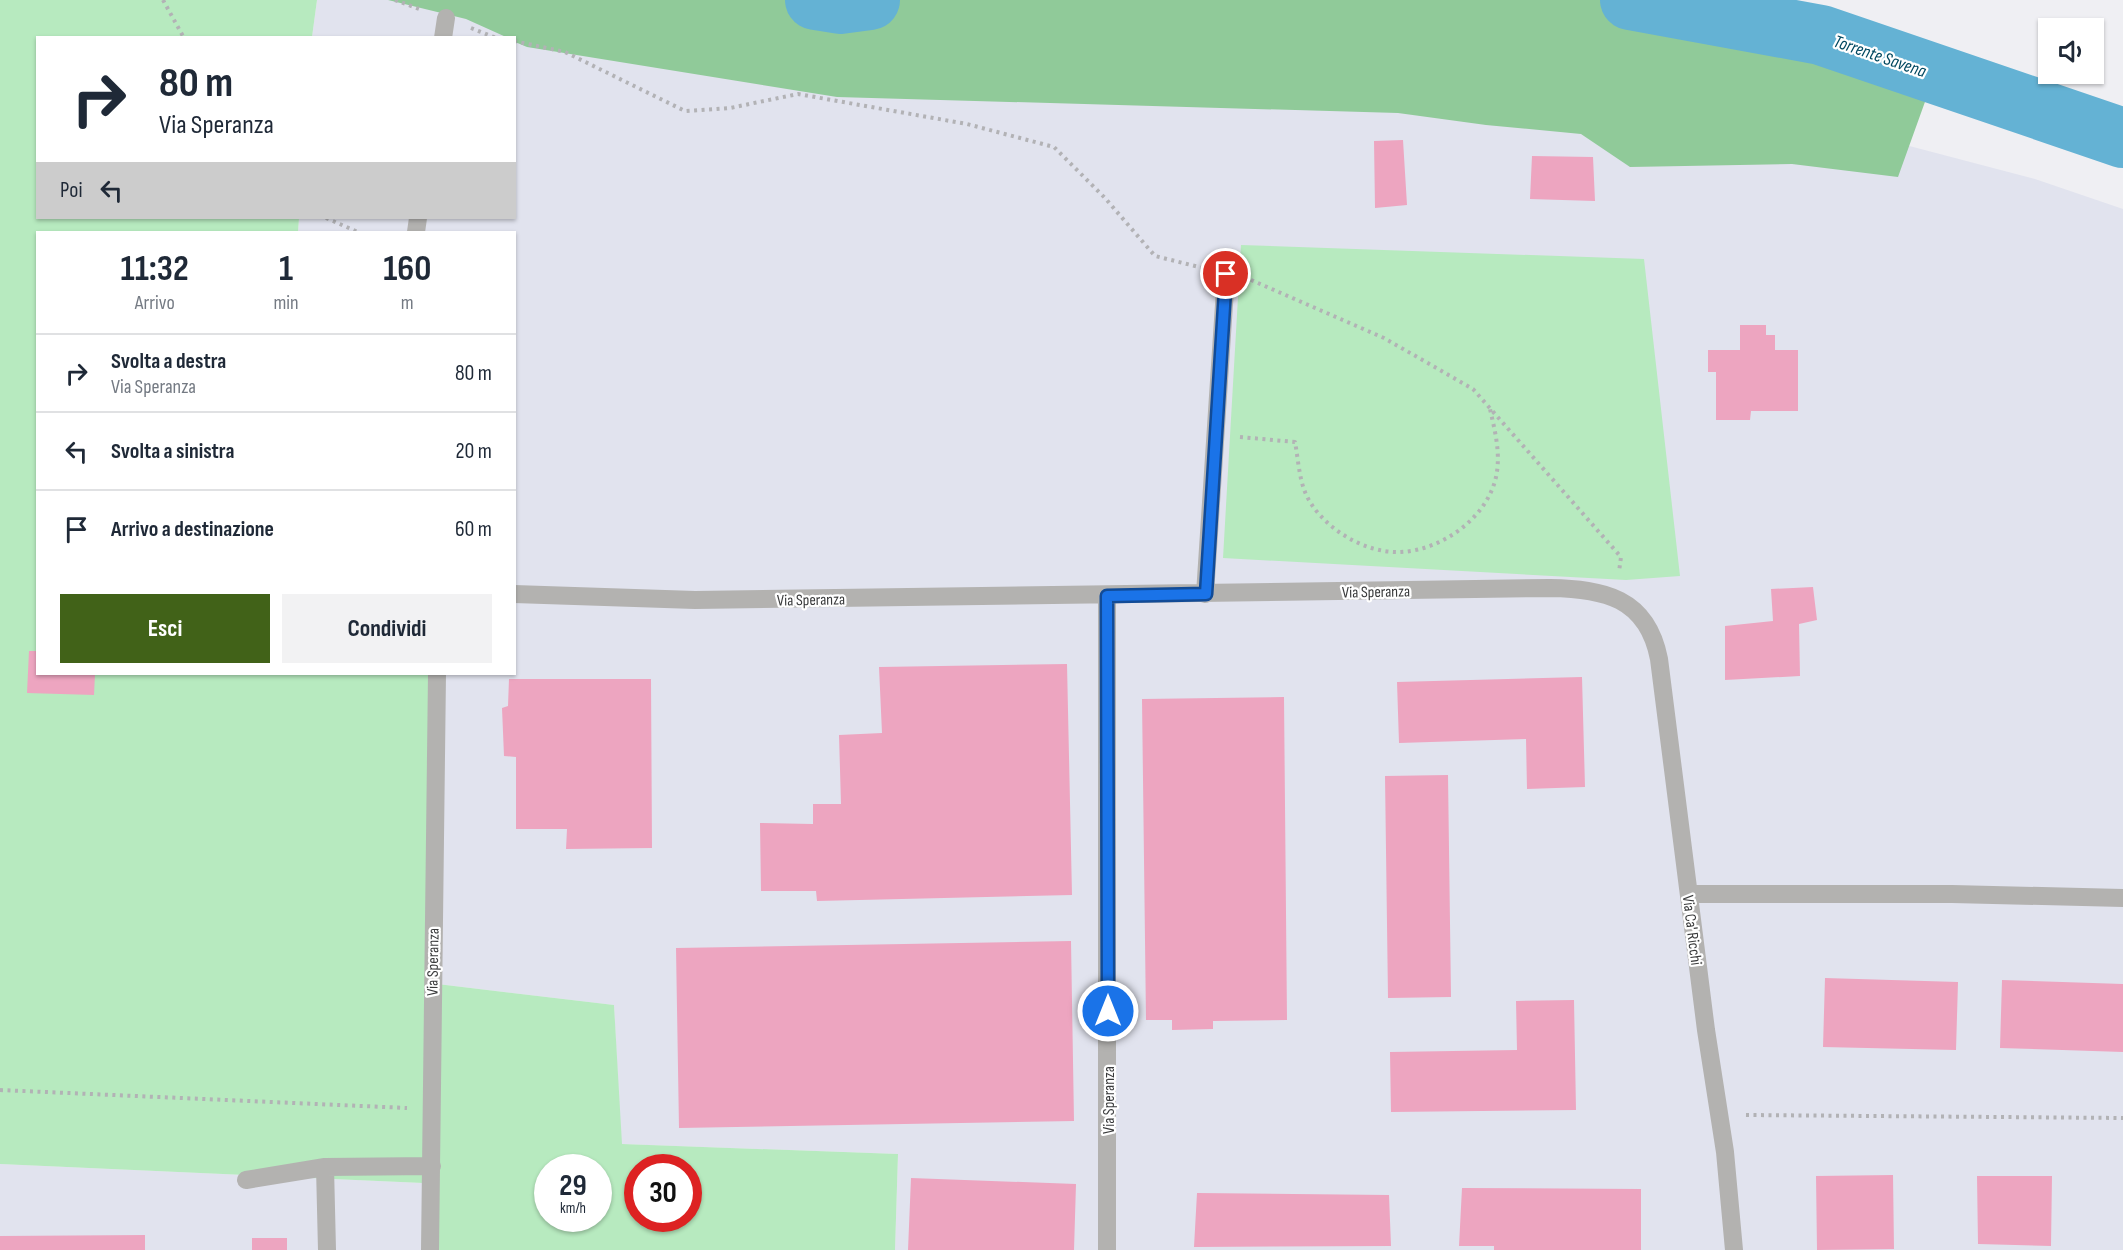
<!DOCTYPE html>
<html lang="it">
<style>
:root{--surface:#fff;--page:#f2f2f3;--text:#1f2937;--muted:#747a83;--line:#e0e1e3;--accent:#416218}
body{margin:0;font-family:"Sofia Sans Condensed",sans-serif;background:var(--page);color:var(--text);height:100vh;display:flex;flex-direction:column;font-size:22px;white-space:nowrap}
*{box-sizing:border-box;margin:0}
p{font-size:20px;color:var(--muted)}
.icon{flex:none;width:33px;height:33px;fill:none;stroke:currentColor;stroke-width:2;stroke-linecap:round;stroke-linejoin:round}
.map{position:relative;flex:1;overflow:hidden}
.side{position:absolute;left:36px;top:231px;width:480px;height:444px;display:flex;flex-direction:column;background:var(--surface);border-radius:0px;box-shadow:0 2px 4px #0004}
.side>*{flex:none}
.hud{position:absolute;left:36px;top:36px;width:480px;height:183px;border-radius:0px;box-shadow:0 2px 4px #0004;background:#fff;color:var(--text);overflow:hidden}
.buttons{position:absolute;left:2038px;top:18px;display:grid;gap:12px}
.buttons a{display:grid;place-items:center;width:66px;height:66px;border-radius:0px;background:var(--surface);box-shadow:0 2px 4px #0004;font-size:30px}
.speed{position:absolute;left:534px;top:1154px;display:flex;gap:12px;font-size:30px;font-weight:700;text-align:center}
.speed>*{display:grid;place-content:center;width:78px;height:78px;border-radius:50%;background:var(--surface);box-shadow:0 2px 4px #0004;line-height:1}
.speed small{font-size:15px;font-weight:400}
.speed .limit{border:9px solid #d22;background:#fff;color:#111}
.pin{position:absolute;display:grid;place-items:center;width:51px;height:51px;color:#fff;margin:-26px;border:3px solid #fff;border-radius:50%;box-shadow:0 2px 6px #0007}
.me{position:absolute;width:66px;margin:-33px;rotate:0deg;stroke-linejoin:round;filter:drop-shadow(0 0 4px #0008)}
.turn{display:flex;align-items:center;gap:21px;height:126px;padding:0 24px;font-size:27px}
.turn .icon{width:78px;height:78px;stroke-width:2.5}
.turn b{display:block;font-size:42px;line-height:51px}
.then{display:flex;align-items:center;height:57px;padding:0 24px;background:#0003;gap:12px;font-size:22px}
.eta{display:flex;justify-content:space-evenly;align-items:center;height:102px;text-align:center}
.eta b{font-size:36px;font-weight:700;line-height:42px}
.cta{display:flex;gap:12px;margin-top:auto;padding:12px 24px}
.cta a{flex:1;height:69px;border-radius:0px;background:var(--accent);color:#fff;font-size:24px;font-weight:700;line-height:69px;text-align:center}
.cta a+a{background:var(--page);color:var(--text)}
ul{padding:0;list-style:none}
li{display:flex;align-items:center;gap:18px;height:78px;padding:0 24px;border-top:2px solid var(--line)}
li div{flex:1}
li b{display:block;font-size:22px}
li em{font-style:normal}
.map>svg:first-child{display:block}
</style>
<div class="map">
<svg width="2123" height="1250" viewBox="0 0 2123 1250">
<rect width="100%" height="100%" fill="#efeff3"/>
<!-- built -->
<path fill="#e1e3ee" d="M317,0H474L1780,112L2035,179L2123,209V1250H895L898,1154L621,1144L614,1005L429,983L431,674H514V232H298L299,218H514V38L312,37Z
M0,1164L423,1183L424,1250H0Z"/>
<!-- green -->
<path fill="#b7eabf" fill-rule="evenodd" d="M0,0H317L312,37L38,38V218H299L298,232H38V674H431L429,983L614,1005L622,1144L898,1154L895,1250H424L423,1183L0,1164ZM548,1167H598V1218H548ZM638,1167H688V1218H638Z
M1241,245L1644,259L1680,576L1626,580L1223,558Z"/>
<!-- forest -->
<path fill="#90ca99" d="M388,0H815L840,4L870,0H1630L1821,35L1935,74L1898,177L1792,164L1630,167L1581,134L1486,125L1398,113L837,97L527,47L515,42L514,38L506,37L466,19Z"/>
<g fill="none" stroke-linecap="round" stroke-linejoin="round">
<!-- river -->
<path stroke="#64b2d4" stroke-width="60" d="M815,0L840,4L870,0
M1630,0L1821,35L2123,138"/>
</g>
<!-- building -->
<path fill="#eda5c0" d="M1403,140L1407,205L1375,208L1374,141Z
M1532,156L1593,157L1595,201L1530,199Z
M1740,325H1766V335H1775V350H1798V411H1751L1750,420H1716V372H1708V350H1740Z
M1813,587L1817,620L1799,624L1800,676L1725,680V626L1773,621L1771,589Z
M29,651H38V674H95L94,695L27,693Z
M1067,664L1072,895L817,901L816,891H761L760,823L813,824V804H841L839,735L882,733L879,667Z
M1582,677L1585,787L1527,789L1526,739L1399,743L1397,682Z
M509,679H651L652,848L566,849L567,829H516V757L504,756L502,708L508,706Z
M1284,697L1287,1020L1213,1021V1029L1172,1030V1020H1146L1142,699Z
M1448,775L1451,997L1388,998L1385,776Z
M1071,941L1074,1121L679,1128L676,948Z
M1825,978L1958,982L1956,1050L1823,1047Z
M2002,980L2123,984V1052L2000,1048Z
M1574,1000L1576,1110L1391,1112L1390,1052L1517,1050L1516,1001Z
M1893,1175L1894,1249L1817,1250L1816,1176Z
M1977,1176H2052L2051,1246L1978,1244Z
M911,1178L1076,1184L1074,1250H908Z
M1462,1188L1641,1189V1250H1494V1246H1459Z
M1197,1193L1389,1195L1391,1246L1194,1247Z
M145,1235V1250H0V1236Z
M252,1238H287V1250H252Z"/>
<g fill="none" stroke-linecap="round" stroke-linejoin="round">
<!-- path -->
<path stroke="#b2b2b5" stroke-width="4" stroke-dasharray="3 4.5" stroke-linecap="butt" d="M163,0L184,38
M395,0L422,10
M471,28L496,38
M514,41L565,52L685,111L730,108L798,94L967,124L1054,147L1105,198L1155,256L1203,268
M326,218L358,232
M1251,280L1384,338L1473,389L1621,557L1619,572
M1240,437L1295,442C1298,458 1299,477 1305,492C1319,526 1364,554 1401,552C1442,550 1487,518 1496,477C1501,454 1495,431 1490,409
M0,1090L407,1108
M1746,1115L2123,1118"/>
<!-- minor -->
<path stroke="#b3b2b0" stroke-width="18" d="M443,38L446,18
M416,232L418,218
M514,594L695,600L1550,588C1603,589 1647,597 1659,659L1706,1030L1725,1152L1734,1250
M1205,594L1226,274
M1107,595V1250
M1689,894H1952L2123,898
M325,1167L327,1250
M246,1180L325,1167L432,1166
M430,1250L437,674"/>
</g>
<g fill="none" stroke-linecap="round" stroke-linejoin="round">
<defs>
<path id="route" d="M1108,1011L1107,596L1206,594L1226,274"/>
</defs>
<!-- route casing -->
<use href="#route" stroke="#114b97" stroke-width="15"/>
<!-- route -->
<use href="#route" stroke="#1a73e8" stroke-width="10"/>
</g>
<g text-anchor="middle" stroke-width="4.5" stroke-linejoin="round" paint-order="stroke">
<!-- street labels -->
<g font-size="16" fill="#393a3b" stroke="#fff">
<text transform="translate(1376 591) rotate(-1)" y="6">Via Speranza</text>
<text transform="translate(811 599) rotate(-1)" y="6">Via Speranza</text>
<text transform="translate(1693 930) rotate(83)" y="6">Via Ca' Ricchi</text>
<text transform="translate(432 962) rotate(-89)" y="6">Via Speranza</text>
<text transform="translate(1108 1100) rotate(-90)" y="6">Via Speranza</text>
</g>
<!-- water labels -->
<g font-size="18" font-style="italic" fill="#014860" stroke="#fff">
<text transform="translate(1880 56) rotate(19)" y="6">Torrente Savena</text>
</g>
</g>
</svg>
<div class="buttons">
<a><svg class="icon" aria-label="sound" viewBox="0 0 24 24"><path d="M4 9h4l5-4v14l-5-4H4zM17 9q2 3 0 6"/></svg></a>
</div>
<div class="speed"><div>29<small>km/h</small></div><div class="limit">30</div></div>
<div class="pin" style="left:1226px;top:274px;background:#d93025"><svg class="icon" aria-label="arrive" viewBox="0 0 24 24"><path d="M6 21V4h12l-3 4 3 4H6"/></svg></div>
<svg class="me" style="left:1108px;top:1011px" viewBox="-20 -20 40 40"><circle r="17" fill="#1a73e8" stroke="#fff" stroke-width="3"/><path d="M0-11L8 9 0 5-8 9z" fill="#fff"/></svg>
<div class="hud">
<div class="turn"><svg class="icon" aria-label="right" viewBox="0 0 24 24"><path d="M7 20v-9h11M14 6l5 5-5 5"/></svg><div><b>80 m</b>Via Speranza</div></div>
<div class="then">Poi<svg class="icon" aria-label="left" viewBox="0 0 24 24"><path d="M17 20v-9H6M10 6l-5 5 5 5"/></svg></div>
</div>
<section class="side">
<div class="eta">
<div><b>11:32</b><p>Arrivo</p></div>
<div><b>1</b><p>min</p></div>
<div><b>160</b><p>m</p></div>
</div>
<ul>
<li><svg class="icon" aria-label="right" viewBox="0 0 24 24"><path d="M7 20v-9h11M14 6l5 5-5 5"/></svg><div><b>Svolta a destra</b><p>Via Speranza</p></div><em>80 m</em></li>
<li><svg class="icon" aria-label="left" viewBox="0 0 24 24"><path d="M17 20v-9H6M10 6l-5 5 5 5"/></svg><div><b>Svolta a sinistra</b></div><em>20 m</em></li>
<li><svg class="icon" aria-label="arrive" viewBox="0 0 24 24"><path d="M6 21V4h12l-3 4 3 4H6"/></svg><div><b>Arrivo a destinazione</b></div><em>60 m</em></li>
</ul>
<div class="cta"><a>Esci</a><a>Condividi</a></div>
</section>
</div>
